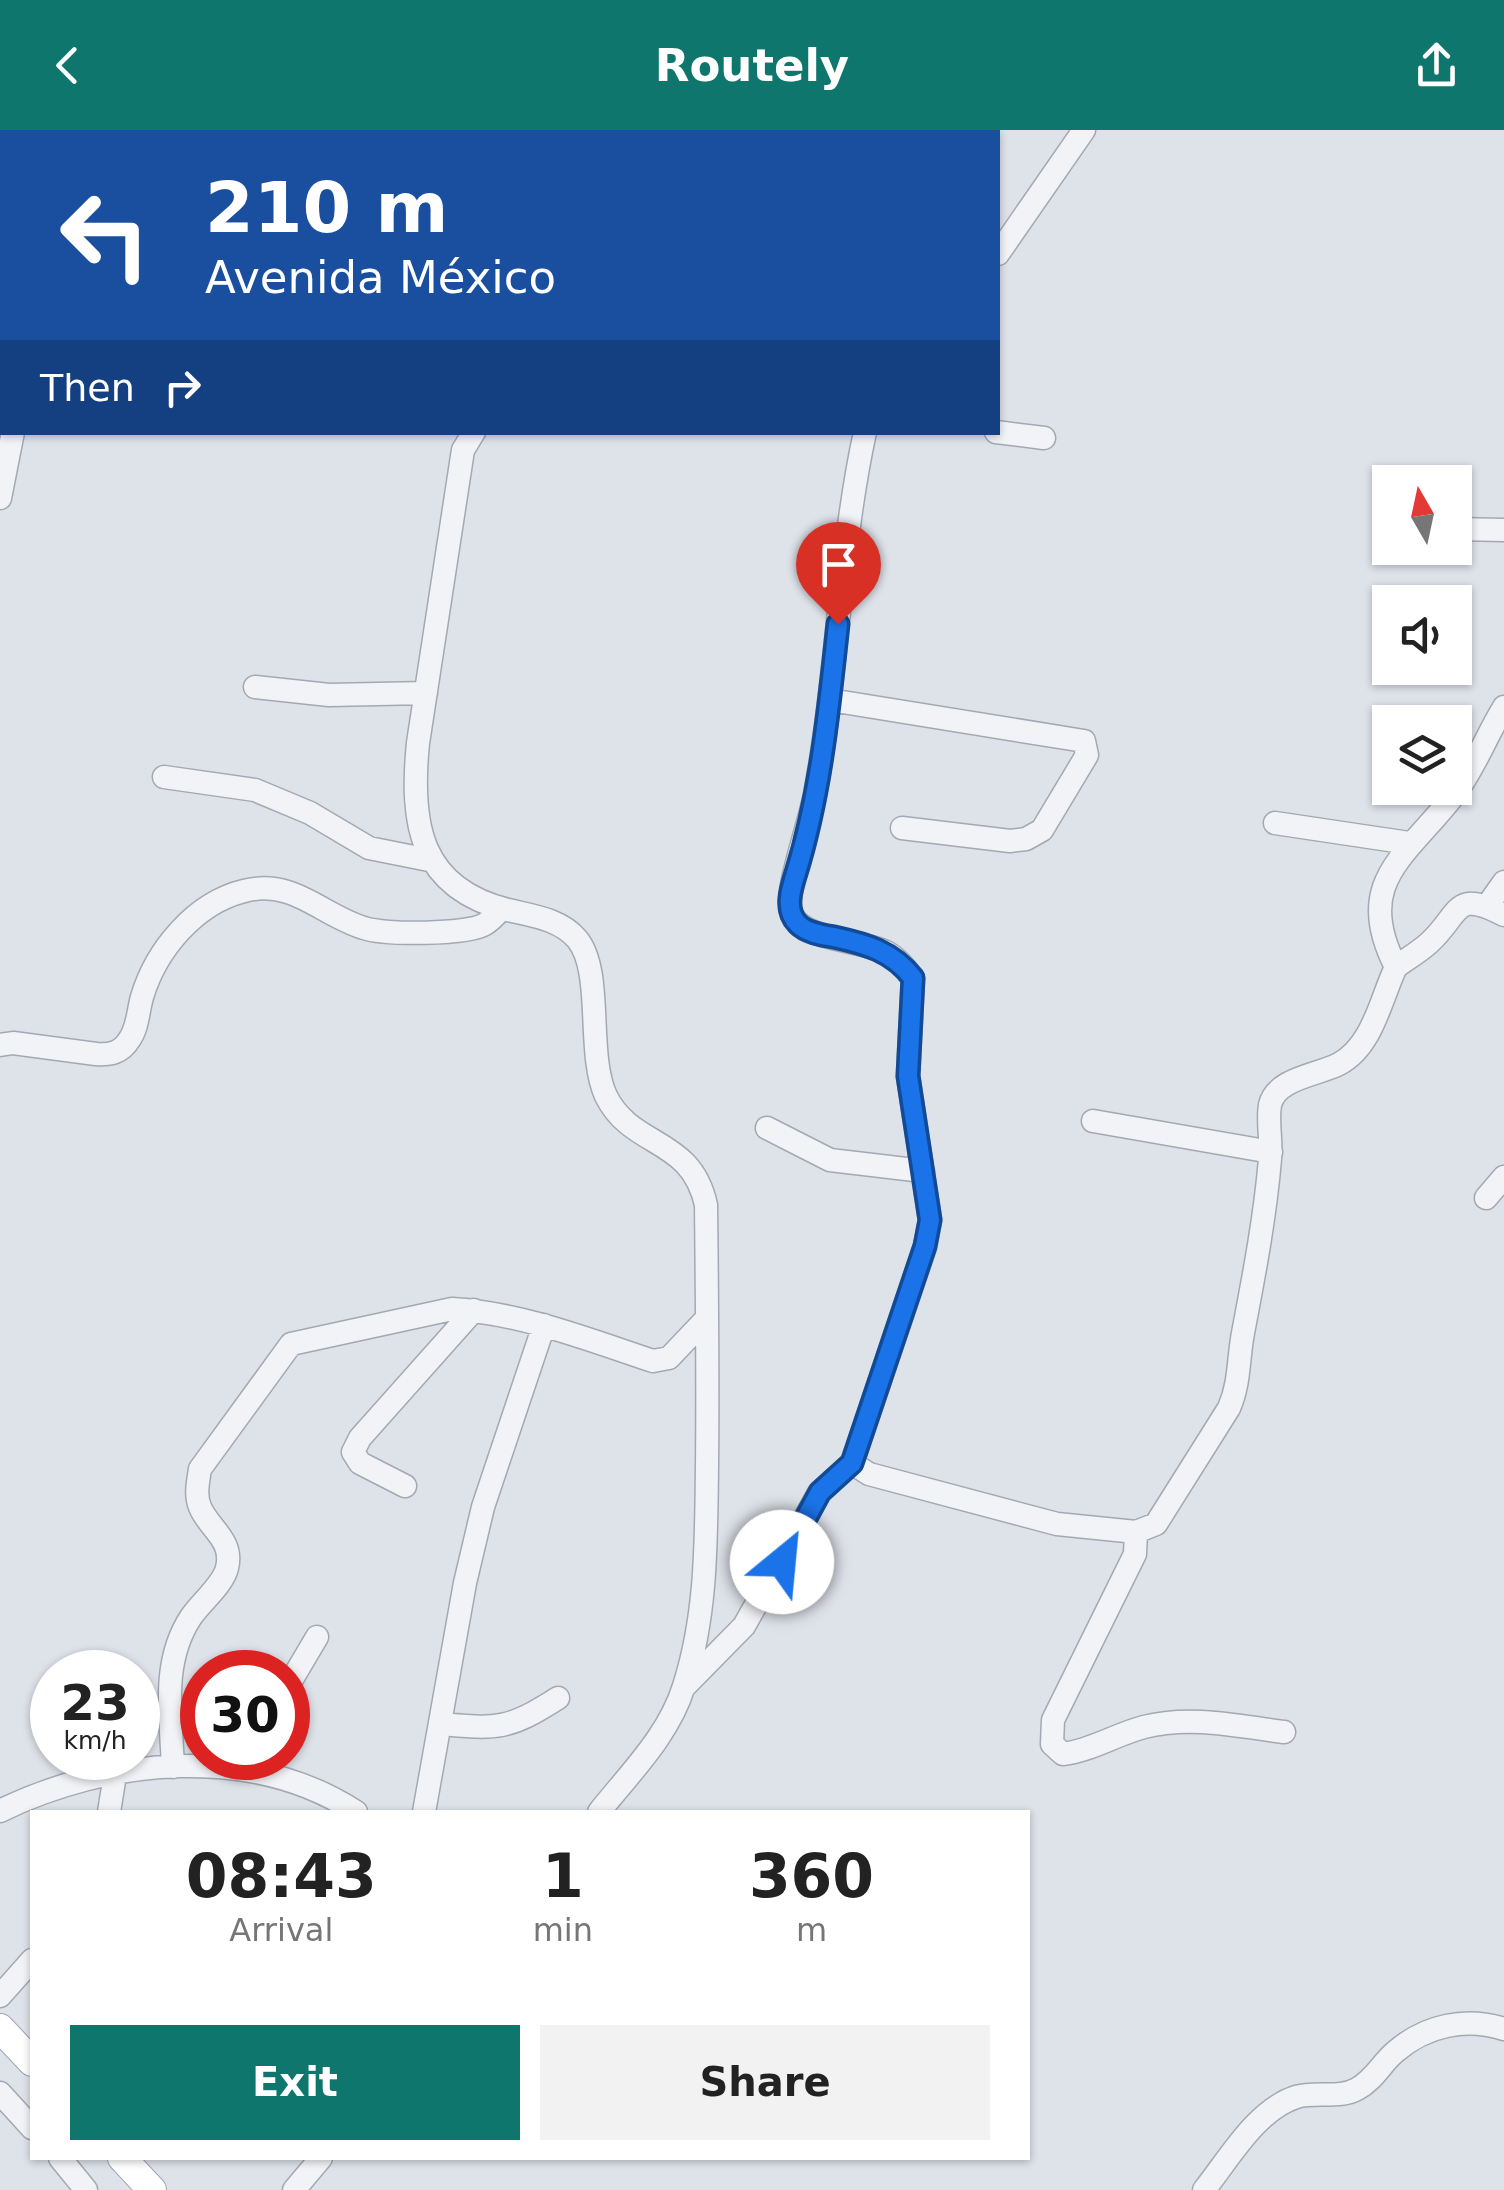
<!DOCTYPE html>
<meta charset="utf-8">
<style>
:root{--surface:#fff;--page:#f2f2f2;--text:#222;--muted:#767676;--accent:#0f766e}
body{margin:0;font-family:"DejaVu Sans",sans-serif;background:var(--page);color:var(--text);height:100vh;display:flex;flex-direction:column;font-size:38px;white-space:nowrap}
*{box-sizing:border-box;margin:0}
p{font-size:32px;color:var(--muted)}
.icon{flex:none;width:55px;height:55px;fill:none;stroke:currentColor;stroke-width:2;stroke-linecap:round;stroke-linejoin:round}
.map{position:relative;flex:1;overflow:hidden}
.side{position:absolute;left:30px;top:1680px;width:1000px;height:350px;display:flex;flex-direction:column;background:var(--surface);border-radius:0px;box-shadow:0 2px 8px #0004}
.side>*{flex:none}
.top-card{position:absolute;left:0px;top:0px;width:1000px;height:305px;box-shadow:0 2px 8px #0004;background:#1a4fa0;color:#fff;overflow:hidden}
.needle{width:65px;rotate:351deg}
.controls{position:absolute;left:1372px;top:335px;display:grid;gap:20px}
.controls a{display:grid;place-items:center;width:100px;height:100px;border-radius:0px;background:var(--surface);box-shadow:0 2px 8px #0004;font-size:50px}
.speed{position:absolute;left:30px;top:1520px;display:flex;gap:20px;font-size:50px;font-weight:700;text-align:center}
.speed>*{display:grid;place-content:center;width:130px;height:130px;border-radius:50%;background:var(--surface);box-shadow:0 2px 8px #0004;line-height:1}
.speed small{font-size:25px;font-weight:400}
.speed .limit{border:15px solid #d22;background:#fff;color:#111}
.pin{position:absolute;display:grid;place-items:center;width:85px;height:85px;color:#fff;margin:-102px -42px;border-radius:50% 50% 50% 0;rotate:-45deg;box-shadow:0 0 10px #0007}
.pin .icon{rotate:45deg}
.me{position:absolute;width:110px;margin:-55px;rotate:28deg;stroke-linejoin:round;filter:drop-shadow(0 0 8px #0008)}
.turn{display:flex;align-items:center;gap:35px;height:210px;padding:0 40px;font-size:45px}
.turn .icon{width:130px;height:130px;stroke-width:2.5}
.turn b{display:block;font-size:70px;line-height:85px}
.then{display:flex;align-items:center;height:95px;padding:0 40px;background:#0003;gap:20px;font-size:38px}
.eta{display:flex;justify-content:space-evenly;align-items:center;height:170px;text-align:center}
.eta b{font-size:60px;font-weight:700;line-height:70px}
.primary-button{display:flex;gap:20px;margin-top:auto;padding:20px 40px}
.primary-button a{flex:1;height:115px;border-radius:0px;background:var(--accent);color:#fff;font-size:40px;font-weight:700;line-height:115px;text-align:center}
.primary-button a+a{background:var(--page);color:var(--text)}
header{display:flex;justify-content:space-between;align-items:center;height:130px;padding:0 40px;background:var(--accent);color:#fff;font-size:45px;font-weight:700}
.map>svg:first-child{display:block}
</style>
<header><svg class="icon" aria-label="back" viewBox="0 0 24 24"><path d="M15 5l-7 7 7 7"/></svg>Routely<svg class="icon" aria-label="share" viewBox="0 0 24 24"><path d="M12 15V3M7 8l5-5 5 5M5 13v7h14v-7"/></svg></header>
<div class="map">
<svg width="1504" height="2060" viewBox="0 0 1504 2060">
<rect width="100%" height="100%" fill="#dee2e9"/>
<g fill="none" stroke-linecap="round" stroke-linejoin="round">
<defs>
<path id="minor" d="M955,0L956,2
M53,2L54,0
M479,2L481,0
M982,2L985,0
M0,121L2,120
M998,124L1084,0
M474,302L463,320L418,613C410,693 419,758 508,780C533,786 560,789 577,809C604,841 586,923 606,966C632,1019 691,1006 706,1075C707,1162 708,1249 707,1336C706,1411 707,1484 684,1556C669,1605 630,1643 599,1682
M996,302L1044,308
M0,368L13,302
M1455,399L1504,400
M255,557L329,565L426,563
M830,570L1084,611L1087,625L1042,700L1026,709L1010,711L902,698
M164,647L255,660L310,683L369,718L429,730
M1275,693L1409,713
M1487,776L1504,752
M1396,837C1407,829 1419,822 1429,813C1461,784 1453,758 1504,785
M0,915L13,913L96,924C110,925 121,923 129,910C138,898 138,881 142,867C156,820 195,773 244,761C293,748 321,785 364,798C384,805 468,805 485,794C491,791 497,783 502,779
M1093,991L1271,1022
M767,998L830,1030L923,1041
M1486,1068L1504,1047
M852,1333L869,1344L1057,1394L1136,1402L1156,1394L1229,1278C1240,1253 1238,1229 1243,1203C1254,1145 1265,1088 1270,1029C1272,1012 1267,992 1270,975C1276,948 1318,945 1339,934C1373,916 1381,868 1396,837C1352,752 1407,726 1454,665C1475,638 1486,606 1504,577
M405,1356L360,1333L353,1322L360,1308L474,1180
M1136,1402L1135,1424L1053,1590L1052,1614L1063,1624C1090,1621 1117,1604 1144,1597C1190,1585 1237,1596 1284,1602
M288,1556L317,1507
M684,1557L744,1496L819,1363L852,1333L925,1117L930,1090L908,946L913,848C905,838 897,828 886,822C861,810 800,810 791,782C784,763 811,689 815,664C838,544 839,422 865,302
M440,1594C498,1599 508,1600 558,1568
M173,1637C171,1586 161,1532 191,1487C201,1472 223,1455 227,1438C234,1410 209,1399 200,1377C195,1365 198,1352 200,1339L291,1214L452,1179C521,1183 587,1209 653,1231L669,1228L707,1188
M0,1681C108,1628 252,1614 356,1682
M109,1682L115,1645
M424,1682L465,1453L483,1377L544,1195
M0,1866L32,1830
M0,1963L32,1998
M60,2028L86,2060
M294,2060L321,2028
M1204,2060C1229,2029 1256,1980 1296,1967C1315,1961 1340,1969 1357,1959C1374,1950 1381,1934 1395,1922C1426,1895 1466,1887 1504,1899"/>
<path id="major" d="M0,1898L32,1932
M122,2028L152,2060"/>
</defs>
<!-- minor casing -->
<use href="#minor" stroke="#a3a9b3" stroke-width="25"/>
<!-- major casing -->
<use href="#major" stroke="#9da6b5" stroke-width="30"/>
<!-- minor -->
<use href="#minor" stroke="#f1f3f7" stroke-width="22"/>
<!-- major -->
<use href="#major" stroke="#fff" stroke-width="28"/>
</g>
<g fill="none" stroke-linecap="round" stroke-linejoin="round">
<defs>
<path id="route" d="M782,1432L820,1362L852,1333L925,1116L930,1090L908,946L913,848C892,821 866,814 834,807C822,805 807,803 798,794C784,780 791,759 796,743C821,662 829,577 838,494"/>
</defs>
<!-- route casing -->
<use href="#route" stroke="#114b97" stroke-width="25"/>
<!-- route -->
<use href="#route" stroke="#1a73e8" stroke-width="18"/>
</g>
</svg>
<div class="controls">
<a><svg class="needle" viewBox="-14 -14 28 28"><path d="M0-13l5 13h-10z" fill="#e53935"/><path d="M0 13l5-13h-10z" fill="#767676"/></svg></a>
<a><svg class="icon" aria-label="sound" viewBox="0 0 24 24"><path d="M4 9h4l5-4v14l-5-4H4zM17 9q2 3 0 6"/></svg></a>
<a><svg class="icon" aria-label="layers" viewBox="0 0 24 24"><path d="M12 4l9 5-9 5-9-5zM3 14l9 5 9-5"/></svg></a>
</div>
<div class="speed"><div>23<small>km/h</small></div><div class="limit">30</div></div>
<div class="pin" style="left:838px;top:494px;background:#d93025"><svg class="icon" aria-label="arrive" viewBox="0 0 24 24"><path d="M6 21V4h12l-3 4 3 4H6"/></svg></div>
<svg class="me" style="left:782px;top:1432px" viewBox="-20 -20 40 40"><circle r="19" fill="#fff"/><path d="M0-13L10 11 0 6-10 11z" fill="#1a73e8"/></svg>
<div class="top-card">
<div class="turn"><svg class="icon" aria-label="left" viewBox="0 0 24 24"><path d="M17 20v-9H6M10 6l-5 5 5 5"/></svg><div><b>210 m</b>Avenida México</div></div>
<div class="then">Then<svg class="icon" aria-label="right" viewBox="0 0 24 24"><path d="M7 20v-9h11M14 6l5 5-5 5"/></svg></div>
</div>
<section class="side">
<div class="eta">
<div><b>08:43</b><p>Arrival</p></div>
<div><b>1</b><p>min</p></div>
<div><b>360</b><p>m</p></div>
</div>
<div class="primary-button"><a>Exit</a><a>Share</a></div>
</section>
</div>
